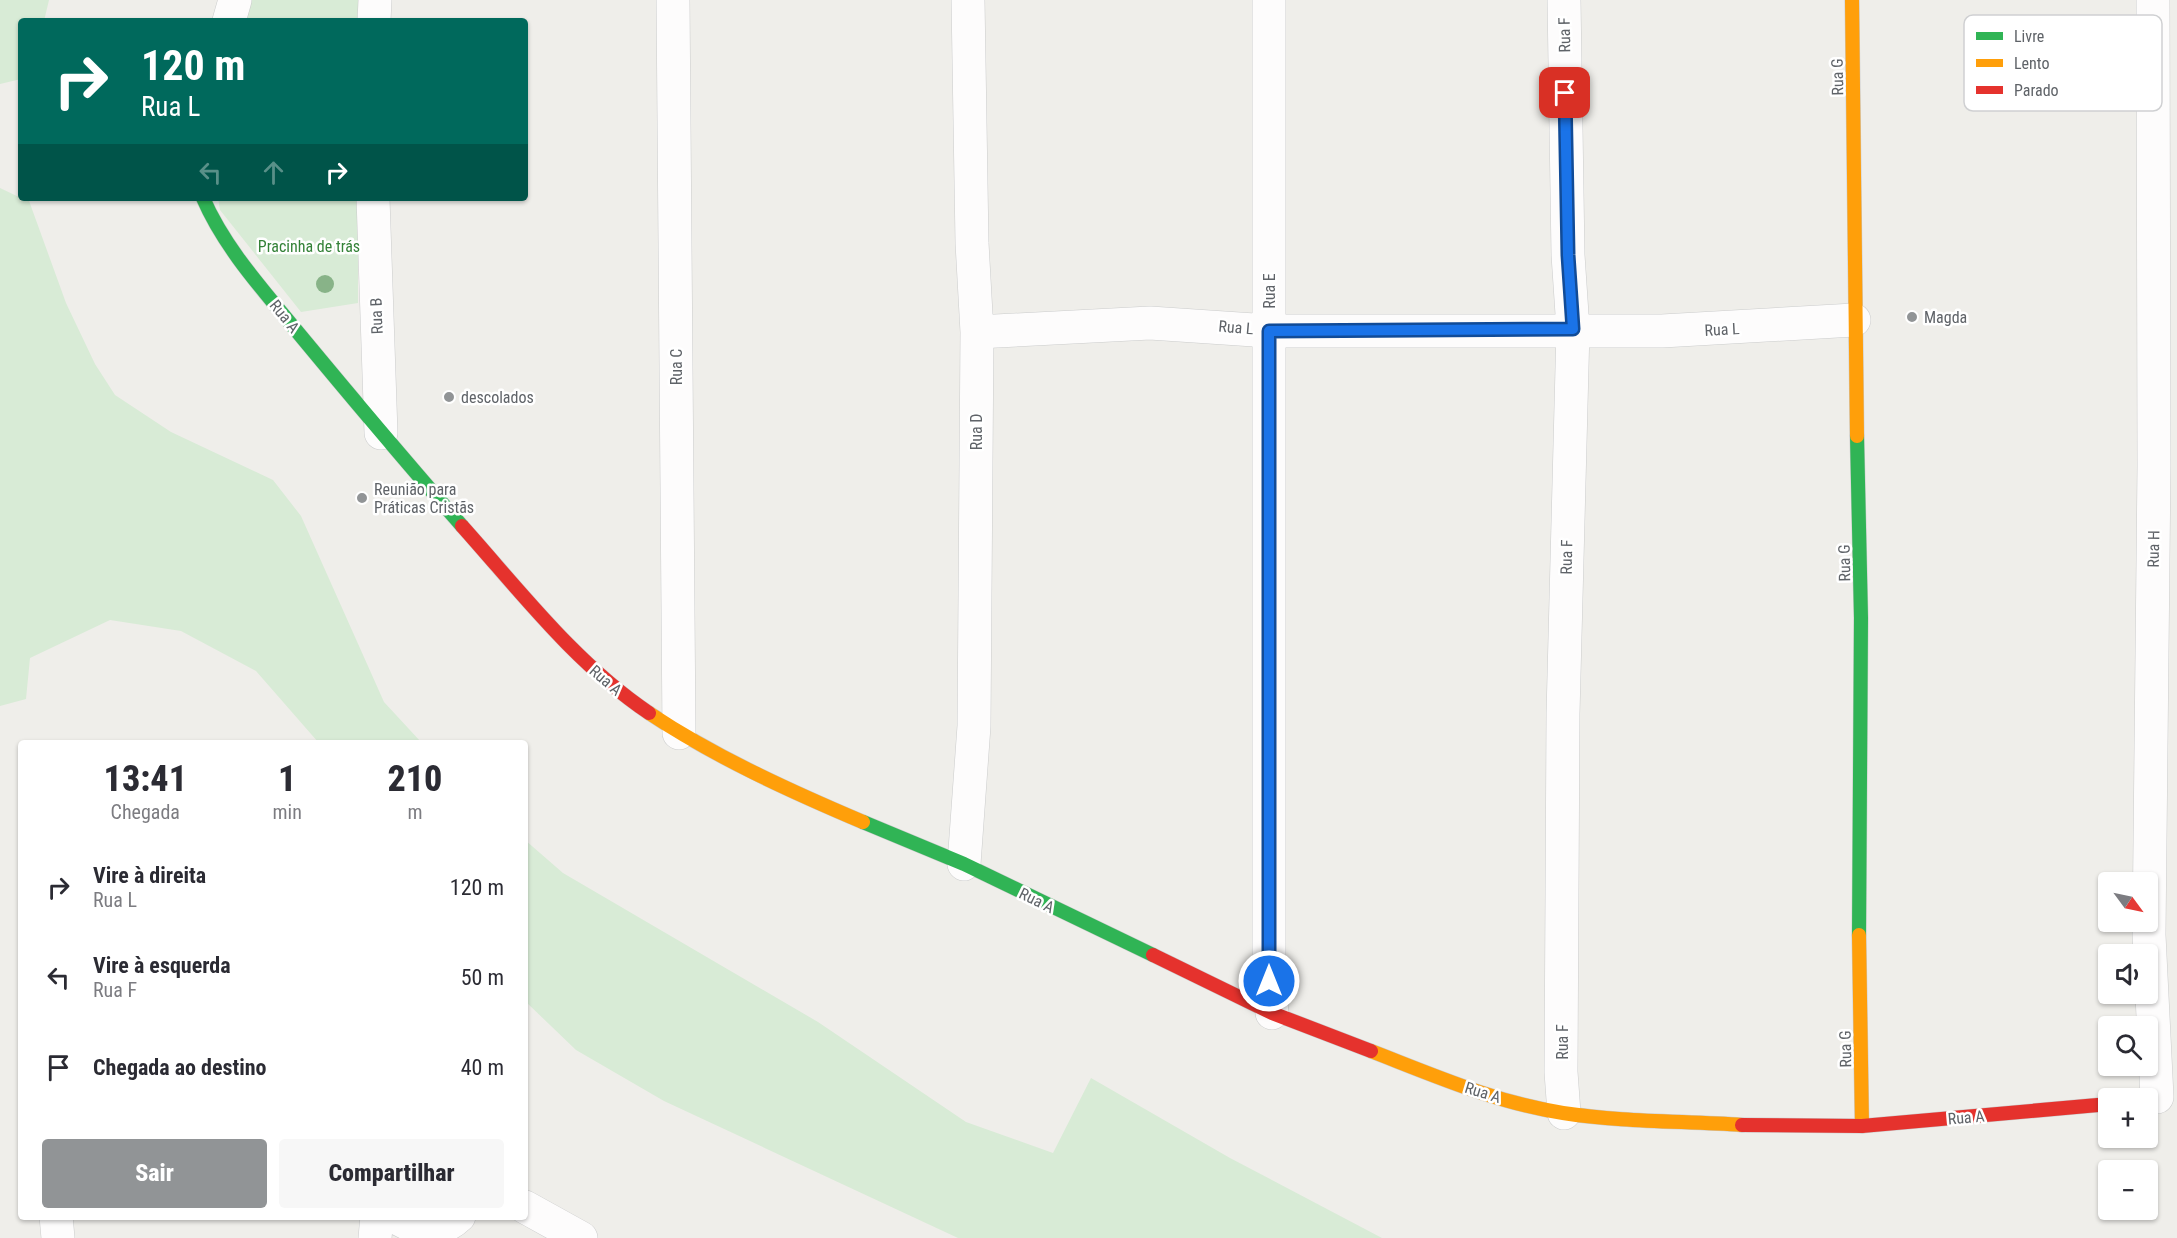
<!DOCTYPE html>
<html lang="pt">
<meta charset="utf-8">
<style>
:root{--surface:#fff;--page:#f7f7f7;--text:#2b2b33;--muted:#7c7c81;--accent:#919496}
body{margin:0;font-family:"Roboto Condensed",sans-serif;background:var(--page);color:var(--text);height:100vh;display:flex;flex-direction:column;font-size:22px;white-space:nowrap}
*{box-sizing:border-box;margin:0}
p{font-size:20px;color:var(--muted)}
.icon{flex:none;width:33px;height:33px;fill:none;stroke:currentColor;stroke-width:2;stroke-linecap:round;stroke-linejoin:round}
.map{position:relative;flex:1;overflow:hidden}
.side{position:absolute;left:18px;top:740px;width:510px;height:480px;display:flex;flex-direction:column;background:var(--surface);border-radius:6px;box-shadow:0 2px 4px #0004}
.side>*{flex:none}
.top-card{position:absolute;left:18px;top:18px;width:510px;height:183px;border-radius:6px;box-shadow:0 2px 4px #0004;background:#00695c;color:#fff;overflow:hidden}
.needle{width:39px;rotate:123deg}
.controls{position:absolute;left:2098px;top:872px;display:grid;gap:12px}
.controls a{display:grid;place-items:center;width:60px;height:60px;border-radius:6px;background:var(--surface);box-shadow:0 2px 4px #0004;font-size:30px}
.pin{position:absolute;display:grid;place-items:center;width:51px;height:51px;color:#fff;margin:-26px;border-radius:12px;box-shadow:0 3px 9px #0006}
.me{position:absolute;width:66px;margin:-33px;rotate:0deg;stroke-linejoin:round;filter:drop-shadow(0 0 4px #0008)}
.turn{display:flex;align-items:center;gap:21px;height:126px;padding:0 24px;font-size:27px}
.turn .icon{width:78px;height:78px;stroke-width:2.5}
.turn b{display:block;font-size:42px;line-height:51px}
.lanes{display:flex;align-items:center;height:57px;padding:0 24px;background:#0003;justify-content:center;gap:30px;direction:ltr}
.lanes .off{opacity:.35}
.eta{display:flex;justify-content:space-evenly;align-items:center;height:102px;text-align:center}
.eta b{font-size:36px;font-weight:800;line-height:42px}
.cta{display:flex;gap:12px;margin-top:auto;padding:12px 24px}
.cta a{flex:1;height:69px;border-radius:6px;background:var(--accent);color:#fff;font-size:24px;font-weight:800;line-height:69px;text-align:center}
.cta a+a{background:var(--page);color:var(--text)}
ul{padding:0;list-style:none}
li{display:flex;align-items:center;gap:18px;height:90px;padding:0 24px}
li div{flex:1}
li b{display:block;font-size:22px}
li em{font-style:normal}
.map>svg:first-child{display:block}
</style>
<div class="map">
<svg width="2177" height="1238" viewBox="0 0 2177 1238">
<rect width="100%" height="100%" fill="#efeeea"/>
<!-- green -->
<path fill="#d8ebd6" d="M0,0H49L44,21H21V79L0,84Z
M250,0H359V21H244Z
M0,188L21,198H28L66,303L95,364L115,395L171,432L273,480L301,516L384,702L421,742H318L256,671L181,631L110,620L30,658L26,699L0,706Z
M218,198H358V303L301,312L220,210Z
M525,840L563,873L818,1022L966,1122L1053,1153L1091,1078L1230,1158L1382,1238H958L664,1101L576,1050L525,1001Z"/>
<g fill="none" stroke-linecap="round" stroke-linejoin="round">
<defs>
<path id="street" d="M673,0L679,733
M1269,0V981L1272,1013
M1564,0L1568,255L1573,329L1563,714L1561,1072L1564,1113
M2153,0L2154,466L2149,935L2157,1097
M229,21L235,0
M374,21L375,0
M373,198L381,433
M977,332L1150,323L1269,331H1662L1854,320
M964,864L974,726L977,332L972,243L968,0
M525,1207L581,1238
M56,1216L58,1238
M394,1216C415,1230 439,1235 459,1216
M375,1238L377,1216"/>
<path id="fast" d="M203,198C225,249 265,292 300,335C353,399 407,463 462,526
M1857,436L1861,618L1859,935
M863,822L964,864L1153,955"/>
<path id="slow" d="M1852,0L1857,436
M649,713C715,757 790,791 863,822
M1859,935L1862,1126
M1371,1051C1433,1075 1497,1103 1563,1113C1621,1122 1683,1121 1742,1125"/>
<path id="jam" d="M462,526C521,592 575,663 649,713
M1153,955L1272,1013L1371,1051
M1742,1125L1862,1126L2109,1104"/>
</defs>
<!-- street casing -->
<use href="#street" stroke="#cbcccc" stroke-width="34"/>
<!-- fast casing -->
<use href="#fast" stroke="#cacacb" stroke-width="15"/>
<!-- slow casing -->
<use href="#slow" stroke="#cacacb" stroke-width="15"/>
<!-- jam casing -->
<use href="#jam" stroke="#cacacb" stroke-width="15"/>
<!-- street -->
<use href="#street" stroke="#fdfcfc" stroke-width="33"/>
<!-- fast -->
<use href="#fast" stroke="#30b455" stroke-width="14"/>
<!-- slow -->
<use href="#slow" stroke="#ff9f0a" stroke-width="14"/>
<!-- jam -->
<use href="#jam" stroke="#e5322d" stroke-width="14"/>
</g>
<!-- trees -->
<circle fill="#88b388" cx="325" cy="284" r="9"/>
<g fill="none" stroke-linecap="round" stroke-linejoin="round">
<defs>
<path id="route" d="M1269,981V331L1573,329L1568,255L1565,93"/>
</defs>
<!-- route casing -->
<use href="#route" stroke="#114b97" stroke-width="15"/>
<!-- route -->
<use href="#route" stroke="#1a73e8" stroke-width="10"/>
</g>
<!-- markers -->
<g fill="#919496" stroke="#fff" stroke-width="2">
<circle cx="1912" cy="317" r="6"/>
<circle cx="449" cy="397" r="6"/>
<circle cx="362" cy="498" r="6"/>
</g>
<g text-anchor="middle" stroke-width="5" stroke-linejoin="round" paint-order="stroke">
<!-- street labels -->
<g font-size="16" fill="#5f6368" stroke="#fff">
<text transform="translate(1564 35) rotate(-91)" y="6">Rua F</text>
<text transform="translate(1837 77) rotate(-91)" y="6">Rua G</text>
<text transform="translate(1269 291) rotate(-90)" y="6">Rua E</text>
<text transform="translate(285 316) rotate(51)" y="6">Rua A</text>
<text transform="translate(376 316) rotate(-92)" y="6">Rua B</text>
<text transform="translate(1236 327) rotate(5)" y="6">Rua L</text>
<text transform="translate(1722 329) rotate(-3)" y="6">Rua L</text>
<text transform="translate(676 367) rotate(-90)" y="6">Rua C</text>
<text transform="translate(976 432) rotate(-90)" y="6">Rua D</text>
<text transform="translate(2153 549) rotate(-89)" y="6">Rua H</text>
<text transform="translate(1566 557) rotate(-89)" y="6">Rua F</text>
<text transform="translate(1844 563) rotate(-91)" y="6">Rua G</text>
<text transform="translate(606 680) rotate(41)" y="6">Rua A</text>
<text transform="translate(1037 900) rotate(26)" y="6">Rua A</text>
<text transform="translate(1562 1042) rotate(-90)" y="6">Rua F</text>
<text transform="translate(1845 1049) rotate(-91)" y="6">Rua G</text>
<text transform="translate(1483 1092) rotate(17)" y="6">Rua A</text>
<text transform="translate(1966 1117) rotate(-5)" y="6">Rua A</text>
</g>
<!-- park labels -->
<g font-size="16" fill="#348238" stroke="#fff">
<text x="309" y="252">Pracinha de trás</text>
</g>
<!-- poi labels -->
<g font-size="16" fill="#5f6368" stroke="#fff" text-anchor="start">
<text x="1924" y="323">Magda</text>
<text x="461" y="403">descolados</text>
<text x="374" y="495">Reunião para<tspan x="374" dy="18">Práticas Cristãs</tspan></text>
</g>
</g>
<!-- legend -->
<rect x="1964" y="15" width="198" height="96" rx="9" fill="#fff" stroke="#cfd0d2" stroke-width="1.5"/>
<rect x="1976" y="32" width="27" height="8" fill="#30b455"/>
<rect x="1976" y="59" width="27" height="8" fill="#ff9f0a"/>
<rect x="1976" y="86" width="27" height="8" fill="#e5322d"/>
<g font-size="16" fill="#5f6368">
<text x="2014" y="42">Livre</text>
<text x="2014" y="69">Lento</text>
<text x="2014" y="96">Parado</text>
</g>
</svg>
<div class="controls">
<a><svg class="needle" viewBox="-14 -14 28 28"><path d="M0-13l5 13h-10z" fill="#e53935"/><path d="M0 13l5-13h-10z" fill="#7c7c81"/></svg></a>
<a><svg class="icon" aria-label="sound" viewBox="0 0 24 24"><path d="M4 9h4l5-4v14l-5-4H4zM17 9q2 3 0 6"/></svg></a>
<a><svg class="icon" aria-label="search" viewBox="0 0 24 24"><circle cx="10" cy="10" r="6"/><path d="M15 15l6 6"/></svg></a>
<a>+</a>
<a>−</a>
</div>
<div class="pin" style="left:1565px;top:93px;background:#d93025"><svg class="icon" aria-label="arrive" viewBox="0 0 24 24"><path d="M6 21V4h12l-3 4 3 4H6"/></svg></div>
<svg class="me" style="left:1269px;top:981px" viewBox="-20 -20 40 40"><circle r="17" fill="#1a73e8" stroke="#fff" stroke-width="3"/><path d="M0-11L8 9 0 5-8 9z" fill="#fff"/></svg>
<div class="top-card">
<div class="turn"><svg class="icon" aria-label="right" viewBox="0 0 24 24"><path d="M7 20v-9h11M14 6l5 5-5 5"/></svg><div><b>120 m</b>Rua L</div></div>
<div class="lanes"><svg class="icon off" aria-label="left" viewBox="0 0 24 24"><path d="M17 20v-9H6M10 6l-5 5 5 5"/></svg><svg class="icon off" aria-label="ahead" viewBox="0 0 24 24"><path d="M12 20V5M6 11l6-6 6 6"/></svg><svg class="icon" aria-label="right" viewBox="0 0 24 24"><path d="M7 20v-9h11M14 6l5 5-5 5"/></svg></div>
</div>
<section class="side">
<div class="eta">
<div><b>13:41</b><p>Chegada</p></div>
<div><b>1</b><p>min</p></div>
<div><b>210</b><p>m</p></div>
</div>
<ul>
<li><svg class="icon" aria-label="right" viewBox="0 0 24 24"><path d="M7 20v-9h11M14 6l5 5-5 5"/></svg><div><b>Vire à direita</b><p>Rua L</p></div><em>120 m</em></li>
<li><svg class="icon" aria-label="left" viewBox="0 0 24 24"><path d="M17 20v-9H6M10 6l-5 5 5 5"/></svg><div><b>Vire à esquerda</b><p>Rua F</p></div><em>50 m</em></li>
<li><svg class="icon" aria-label="arrive" viewBox="0 0 24 24"><path d="M6 21V4h12l-3 4 3 4H6"/></svg><div><b>Chegada ao destino</b></div><em>40 m</em></li>
</ul>
<div class="cta"><a>Sair</a><a>Compartilhar</a></div>
</section>
</div>
